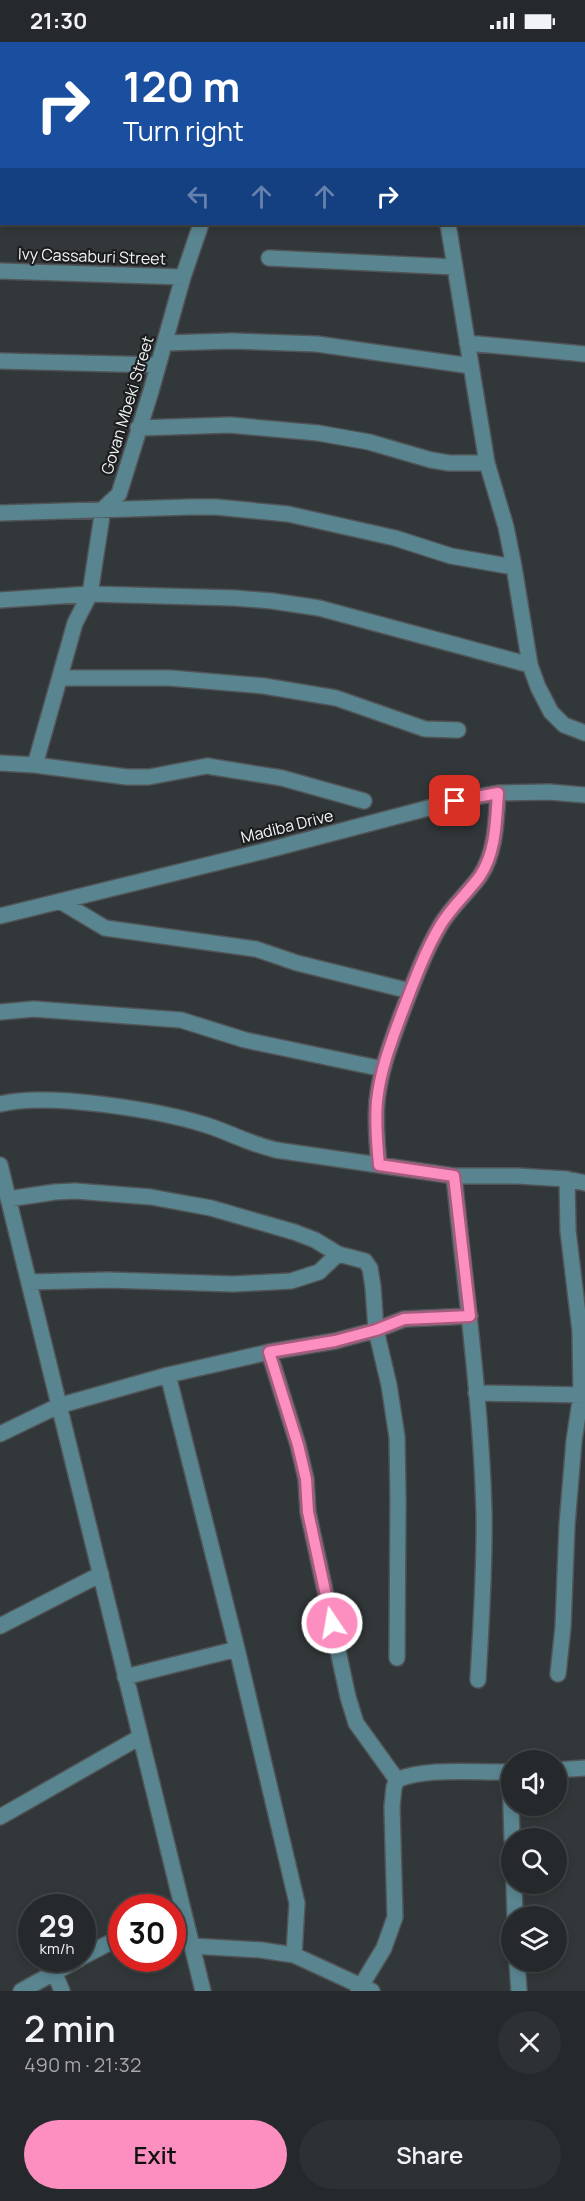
<!DOCTYPE html>
<meta charset="utf-8">
<style>
:root{--surface:#26292b;--page:#2e3133;--text:#f1f3f6;--muted:#a4a6a9;--line:#424547;--accent:#fd8ec0}
body{margin:0;font-family:Manrope,sans-serif;background:var(--page);color:var(--text);height:100vh;display:flex;flex-direction:column;font-size:22px;white-space:nowrap}
*{box-sizing:border-box;margin:0}
p{font-size:20px;color:var(--muted)}
.icon{flex:none;width:33px;height:33px;fill:none;stroke:currentColor;stroke-width:2;stroke-linecap:round;stroke-linejoin:round}
.map{position:relative;height:1949px;overflow:hidden}
.details{display:flex;flex-direction:column;background:var(--surface);flex:1}
.details>*{flex:none}
.top-card{position:absolute;left:0px;top:0px;width:585px;height:183px;box-shadow:0 3px 9px #0003,0 0 0 2px var(--line);background:#1a4fa0;color:#fff;overflow:hidden}
.tools{position:absolute;left:501px;top:1708px;display:grid;gap:12px}
.tools a{display:grid;place-items:center;width:66px;height:66px;border-radius:50%;background:var(--surface);box-shadow:0 3px 9px #0003,0 0 0 2px var(--line);font-size:30px}
.speed{position:absolute;left:18px;top:1852px;display:flex;gap:12px;font-size:30px;font-weight:700;text-align:center}
.speed>*{display:grid;place-content:center;width:78px;height:78px;border-radius:50%;background:var(--surface);box-shadow:0 3px 9px #0003,0 0 0 2px var(--line);line-height:1}
.speed small{font-size:15px;font-weight:400}
.speed .limit{border:9px solid #d22;background:#fff;color:#111}
.pin{position:absolute;display:grid;place-items:center;width:51px;height:51px;color:#fff;margin:-26px;border-radius:12px;box-shadow:0 3px 9px #0006}
.me{position:absolute;width:66px;margin:-33px;rotate:348deg;stroke-linejoin:round;filter:drop-shadow(0 0 4px #0008)}
.turn{display:flex;align-items:center;gap:21px;height:126px;padding:0 24px;font-size:27px}
.turn .icon{width:78px;height:78px;stroke-width:2.5}
.turn b{display:block;font-size:42px;line-height:51px}
.lanes{display:flex;align-items:center;height:57px;padding:0 24px;background:#0003;justify-content:center;gap:30px;direction:ltr}
.lanes .off{opacity:.35}
.round{display:grid;place-items:center;flex:none;width:63px;height:63px;border-radius:32px;background:var(--page)}
.summary{display:flex;align-items:center;justify-content:space-between;height:102px;padding:0 24px}
h1{font-size:36px;font-weight:600;line-height:45px}
.cta{display:flex;gap:12px;margin-top:auto;padding:12px 24px}
.cta a{flex:1;height:69px;border-radius:36px;background:var(--accent);color:#111;font-size:24px;font-weight:600;line-height:69px;text-align:center}
.cta a+a{background:var(--page);color:var(--text)}
.status{display:flex;justify-content:space-between;align-items:center;height:42px;padding:0 30px;background:var(--surface);direction:ltr}
.status svg{height:16px;fill:currentColor}
.map>svg:first-child{display:block}
</style>
<div class="status"><b>21:30</b><svg viewBox="0 0 49 12"><path d="M0 12V9h3v3zM5 12V6h3v6zM10 12V3h3v9zM15 12V0h3v12zM26 1h20v11H26zM47 4h2v5h-2z"/></svg></div>
<div class="map">
<svg width="585" height="1949" viewBox="0 0 585 1949">
<rect width="100%" height="100%" fill="#323739"/>
<g fill="none" stroke-linecap="round" stroke-linejoin="round">
<defs>
<path id="minor" d="M543,0L550,2
M237,2L238,0
M584,9H585
M0,53H2
M584,97H585
M0,141H2
M584,171L585,168
M448,182L487,421L506,485L514,525L530,623L538,645L551,670L564,683L585,691
M269,216L455,225
M0,229L183,235
M165,301L232,299L317,302L471,324
M467,301L585,312
M0,319L158,323
M138,386L230,383L318,391L369,400L431,418L449,421H487
M0,471L190,465H216L288,472L395,496L451,514L514,525
M0,558L90,552L235,556L272,559L319,566L530,623
M60,636H170L264,644L336,656L425,687L458,688
M0,721L35,723L127,735H149L207,724L282,736L364,759
M35,723L75,581L90,552L103,467L119,452L151,349L183,235L201,182
M60,859L105,886L256,907L297,921L410,949
M0,874L276,806L455,759L498,751L549,750L585,753
M0,970L34,967L181,978L245,998L383,1027
M0,1062C48,1050 158,1068 206,1083C219,1087 232,1093 245,1098C255,1102 265,1105 276,1108L454,1134H517L567,1137L585,1141
M0,1123L203,1949
M379,1123C377,1102 375,1080 377,1059C380,1030 390,1003 400,976C412,945 423,913 440,884C451,865 467,852 480,834C496,810 496,779 498,751
M454,1134C465,1245 481,1357 484,1470C485,1526 481,1582 478,1638
M8,1157L55,1150L75,1149L151,1155L178,1160L211,1166L294,1190L315,1198L338,1212L365,1219L370,1226L373,1245L376,1288L389,1343L397,1395L398,1457L397,1616
M29,1240L108,1238L234,1242L291,1239L319,1230L338,1212
M269,1310L298,1403L306,1437L308,1470L348,1655L356,1681L397,1738
M168,1333L237,1607L297,1861L294,1913
M476,1351L585,1353
M0,1392L58,1364L168,1333L269,1310L335,1299L376,1288L404,1277L470,1274
M0,1584L101,1532
M558,1632L563,1585L567,1483L574,1399L581,1353L580,1289L568,1189L567,1137
M125,1635L237,1607
M556,1728L585,1726
M510,1730L512,1797
M0,1775L140,1695
M514,1842L515,1875
M192,1904L261,1908L294,1913L372,1949
M82,1915L107,1902L122,1898
M517,1920L519,1949
M54,1930L62,1949
M21,1949L79,1917
M358,1949L384,1906L395,1875L392,1765L394,1745L397,1738C426,1725 478,1731 512,1730"/>
</defs>
<!-- minor casing -->
<use href="#minor" stroke="#515557" stroke-width="18"/>
<!-- minor -->
<use href="#minor" stroke="#598590" stroke-width="15"/>
</g>
<g fill="none" stroke-linecap="round" stroke-linejoin="round">
<defs>
<path id="route" d="M332,1581L308,1470L306,1437L298,1403L269,1310L335,1299L376,1288L404,1277L470,1274L454,1134L379,1123C377,1102 375,1080 377,1059C380,1030 390,1003 400,976C412,945 423,913 440,884C451,865 467,852 480,834C496,810 496,779 498,751L455,759"/>
</defs>
<!-- route casing -->
<use href="#route" stroke="#a45c7d" stroke-width="15"/>
<!-- route -->
<use href="#route" stroke="#fd8ec0" stroke-width="10"/>
</g>
<g text-anchor="middle" stroke-width="4.5" stroke-linejoin="round" paint-order="stroke">
<!-- street labels -->
<g font-size="16" fill="#f1f4f5" stroke="#1c1e1f">
<text transform="translate(92 214) rotate(2)" y="6">Ivy Cassaburi Street</text>
<text transform="translate(127 363) rotate(-73)" y="6">Govan Mbeki Street</text>
<text transform="translate(287 784) rotate(-14)" y="6">Madiba Drive</text>
</g>
</g>
</svg>
<div class="tools">
<a><svg class="icon" aria-label="sound" viewBox="0 0 24 24"><path d="M4 9h4l5-4v14l-5-4H4zM17 9q2 3 0 6"/></svg></a>
<a><svg class="icon" aria-label="search" viewBox="0 0 24 24"><circle cx="10" cy="10" r="6"/><path d="M15 15l6 6"/></svg></a>
<a><svg class="icon" aria-label="layers" viewBox="0 0 24 24"><path d="M12 4l9 5-9 5-9-5zM3 14l9 5 9-5"/></svg></a>
</div>
<div class="speed"><div>29<small>km/h</small></div><div class="limit">30</div></div>
<div class="pin" style="left:455px;top:759px;background:#d93025"><svg class="icon" aria-label="arrive" viewBox="0 0 24 24"><path d="M6 21V4h12l-3 4 3 4H6"/></svg></div>
<svg class="me" style="left:332px;top:1581px" viewBox="-20 -20 40 40"><circle r="17" fill="#fd8ec0" stroke="#fff" stroke-width="3"/><path d="M0-11L8 9 0 5-8 9z" fill="#fff"/></svg>
<div class="top-card">
<div class="turn"><svg class="icon" aria-label="right" viewBox="0 0 24 24"><path d="M7 20v-9h11M14 6l5 5-5 5"/></svg><div><b>120 m</b>Turn right</div></div>
<div class="lanes"><svg class="icon off" aria-label="left" viewBox="0 0 24 24"><path d="M17 20v-9H6M10 6l-5 5 5 5"/></svg><svg class="icon off" aria-label="ahead" viewBox="0 0 24 24"><path d="M12 20V5M6 11l6-6 6 6"/></svg><svg class="icon off" aria-label="ahead" viewBox="0 0 24 24"><path d="M12 20V5M6 11l6-6 6 6"/></svg><svg class="icon" aria-label="right" viewBox="0 0 24 24"><path d="M7 20v-9h11M14 6l5 5-5 5"/></svg></div>
</div>
</div>
<section class="details">
<div class="summary"><div><h1>2 min</h1><p>490 m · 21:32</p></div><a class="round"><svg class="icon" aria-label="close" viewBox="0 0 24 24"><path d="M6 6l12 12M18 6L6 18"/></svg></a></div>
<div class="cta"><a>Exit</a><a>Share</a></div>
</section>
